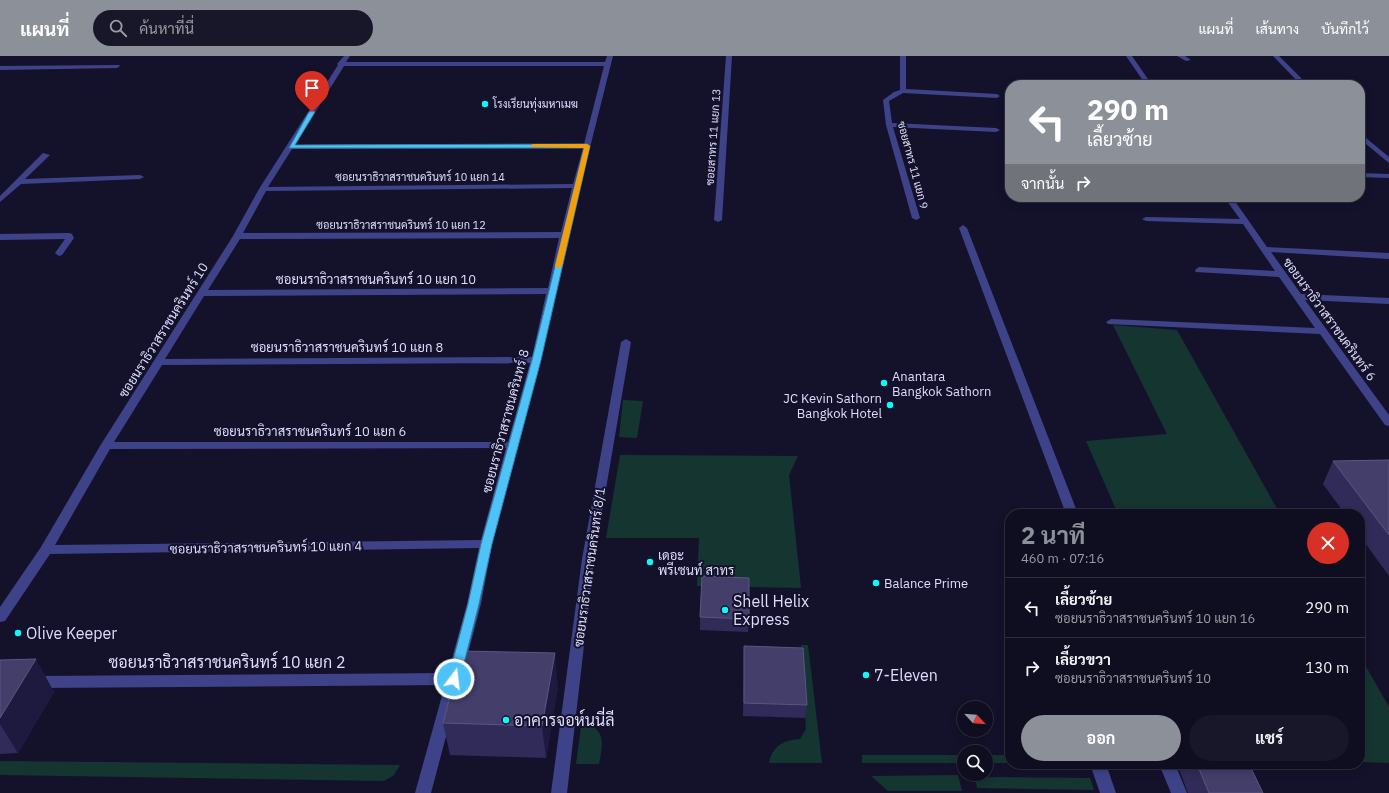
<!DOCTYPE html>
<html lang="th">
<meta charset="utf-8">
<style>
:root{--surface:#0f0e20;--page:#181729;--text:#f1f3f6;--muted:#9b9ca5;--line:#2f2e3e;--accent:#8c9099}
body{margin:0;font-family:"IBM Plex Sans",Sarabun,sans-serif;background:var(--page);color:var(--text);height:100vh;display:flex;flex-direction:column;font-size:15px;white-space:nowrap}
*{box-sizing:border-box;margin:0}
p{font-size:13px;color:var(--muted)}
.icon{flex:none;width:22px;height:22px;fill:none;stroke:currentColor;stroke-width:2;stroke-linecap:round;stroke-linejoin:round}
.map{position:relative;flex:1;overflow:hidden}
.sheet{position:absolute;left:1005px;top:453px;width:360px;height:260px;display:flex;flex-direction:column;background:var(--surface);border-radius:16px;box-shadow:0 2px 10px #0003,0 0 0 1px var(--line)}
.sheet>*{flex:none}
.hud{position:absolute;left:1005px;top:24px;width:360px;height:122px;border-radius:16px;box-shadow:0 2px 10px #0003,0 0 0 1px var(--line);background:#8c9099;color:#fff;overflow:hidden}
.needle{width:26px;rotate:116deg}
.buttons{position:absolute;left:957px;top:645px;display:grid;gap:8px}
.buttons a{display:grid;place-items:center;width:36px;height:36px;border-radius:50%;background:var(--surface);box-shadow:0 2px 10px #0003,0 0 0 1px var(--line);font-size:20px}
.pin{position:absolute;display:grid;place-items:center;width:34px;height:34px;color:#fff;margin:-41px -17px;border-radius:50% 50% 50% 0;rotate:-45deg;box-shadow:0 0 4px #0007}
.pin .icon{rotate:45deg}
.me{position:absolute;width:44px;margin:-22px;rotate:15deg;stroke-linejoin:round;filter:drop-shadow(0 0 3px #0008)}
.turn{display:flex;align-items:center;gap:14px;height:84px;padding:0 16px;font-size:18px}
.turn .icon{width:52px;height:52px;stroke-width:2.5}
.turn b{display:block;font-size:28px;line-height:34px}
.then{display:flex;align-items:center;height:38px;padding:0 16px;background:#0003;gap:8px;font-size:15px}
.round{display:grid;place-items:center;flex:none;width:42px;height:42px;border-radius:21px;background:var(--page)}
.overview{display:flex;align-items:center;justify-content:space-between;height:68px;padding:0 16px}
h1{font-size:24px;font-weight:700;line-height:30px;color:var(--accent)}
.action{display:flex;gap:8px;margin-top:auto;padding:8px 16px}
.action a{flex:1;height:46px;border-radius:24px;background:var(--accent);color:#fff;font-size:16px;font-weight:700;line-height:46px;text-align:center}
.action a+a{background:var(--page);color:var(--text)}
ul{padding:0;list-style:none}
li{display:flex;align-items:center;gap:12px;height:60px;padding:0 16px;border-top:1px solid var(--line)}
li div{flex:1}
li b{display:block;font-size:15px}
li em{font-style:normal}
header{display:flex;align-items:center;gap:24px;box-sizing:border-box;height:56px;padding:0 20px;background:var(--accent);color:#fff}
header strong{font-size:19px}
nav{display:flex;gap:22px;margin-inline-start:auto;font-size:14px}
.search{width:280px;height:36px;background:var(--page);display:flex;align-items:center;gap:10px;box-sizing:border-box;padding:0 14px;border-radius:22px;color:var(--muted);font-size:15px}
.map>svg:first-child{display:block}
</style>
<header>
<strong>แผนที่</strong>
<div class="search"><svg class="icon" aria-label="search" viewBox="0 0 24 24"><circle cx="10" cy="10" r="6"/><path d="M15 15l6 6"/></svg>ค้นหาที่นี่</div>
<nav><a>แผนที่</a><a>เส้นทาง</a><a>บันทึกไว้</a></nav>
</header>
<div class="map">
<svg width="1389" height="737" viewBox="0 0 1389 737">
<rect width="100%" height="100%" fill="#14122b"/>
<!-- green -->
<path fill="#153531" d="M1113,269L1177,274L1280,458H1118L1086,385L1167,378Z
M623,344L643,345L637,382L619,381Z
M620,399L798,400L789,419L801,532L697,530L699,482H606Z
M801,589H808L822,707H769C772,690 784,684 800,683L806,673Z
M1360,600L1389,651V707L1360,706Z
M582,663C605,676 604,683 599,708H576Z
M862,699H964V707H862Z
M986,699H1010V707H986Z
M0,705L400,709L394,719L384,725L0,719Z
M958,719L962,735H888L871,720Z
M975,721L1090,722L1094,734L977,732Z"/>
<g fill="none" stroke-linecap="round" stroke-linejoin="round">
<!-- minor -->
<path fill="#3e4389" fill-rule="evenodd" d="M344,0H350L346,6H605L607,0H613L571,167L569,177L570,179L568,181L541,304L492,488L481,548L431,737H415L445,629L35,632L30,630L28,626L30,622L35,620L448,617L467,548L479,492L50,498L5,565L0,566V551L41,491L100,390L233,180L259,133L338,9L337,8ZM344,10H604L584,88L295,89ZM583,92L573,128L268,131L292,93ZM572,132L561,176L243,177L266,135ZM559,182L548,232L208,234L240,183ZM546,238L532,301L165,303L204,240ZM530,307L508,386H114L162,309ZM506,392L481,484L55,489L110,393Z
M726,0H732L722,164L718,166L714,164Z
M900,0H906V33L997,38L1000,40L997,42L903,37L889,45L892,67L996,72L1000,74L996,76L893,71L920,162L916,164L912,162L886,69L883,44L894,36L900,34Z
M1126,0H1132L1152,29H1146Z
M1177,0H1185L1191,4L1186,5Z
M1273,0H1279L1308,29H1301Z
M119,9L120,10L117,12L0,14V10Z
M1360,77L1389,101V107L1360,83Z
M43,97L50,99L25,123L140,119L144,121L140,123L21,128L0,146V140Z
M1360,117L1389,118V122L1360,121Z
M1224,141H1232L1267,191L1389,197V203L1271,196L1301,238L1389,242V248L1305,244L1389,359V370L1385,369L1320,278L1108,268L1106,266L1111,263L1315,272L1279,221L1196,216L1195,214L1199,211L1275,215L1243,168L1146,165L1142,163L1146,161L1240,163Z
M963,169L967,172L1078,458H1066L959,172Z
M69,177L72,178L74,182L62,199L59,200L55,197L65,183L0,184V178Z
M626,283L631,286L594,503L567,737H551L582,503L621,286Z
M1090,708H1106L1116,737H1100Z
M1159,708H1175L1187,737H1171Z"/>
</g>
<!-- wall -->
<path fill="#302b58" d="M1389,404V520L1360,480V458H1345L1323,428L1333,405Z
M700,561L749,563L748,576L700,574Z
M744,590L807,649L805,662L743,660Z
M0,604L54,636L18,697L0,698Z
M558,630L546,702L450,699L443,667Z
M1177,708H1249L1263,737H1188Z"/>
<!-- shaded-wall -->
<path fill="#1d193f" d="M555,597L558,630L546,702L542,670Z
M36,603L54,636L18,697L0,668V662Z"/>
<!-- building -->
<path fill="#433e6a" stroke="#5b5781" d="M1389,404V479L1333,405Z
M702,520L749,522V563L700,561Z
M744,590L803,592L807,649L744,647Z
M462,595L555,597L542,670L443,667Z
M36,603L0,662V604Z
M1197,708H1249L1263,737H1209Z"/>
<!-- route -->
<path fill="#4fc3f7" stroke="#337fa1" d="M312,54L315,56L295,89L587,88L590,90L541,304L492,488L479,548L460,623L458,626H450L448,623L468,548L481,488L532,304L584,92H289L309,56Z"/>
<!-- slow -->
<path fill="#f59e0b" d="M533,88H587L590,90L562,210L558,212L555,210L584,92L531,91V89Z"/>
<!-- markers -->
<g fill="#0ef9f9" stroke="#14122b" stroke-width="1.5">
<circle cx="485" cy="48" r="4"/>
<circle cx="884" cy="327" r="4"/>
<circle cx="890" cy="349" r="4"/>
<circle cx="650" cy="506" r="4"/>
<circle cx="876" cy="527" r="4"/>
<circle cx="725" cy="554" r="4"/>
<circle cx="18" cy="577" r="4"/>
<circle cx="866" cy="619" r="4"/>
<circle cx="506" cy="664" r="4"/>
</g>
<g text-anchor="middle" stroke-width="4" stroke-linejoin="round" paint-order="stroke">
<!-- far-poi labels -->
<g font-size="11" fill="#deddfe" stroke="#14122b" text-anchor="start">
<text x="493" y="52">โรงเรียนทุ่งมหาเมฆ</text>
</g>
<!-- far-street labels -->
<g font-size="11" fill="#deddfe" stroke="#14122b">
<text transform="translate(713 81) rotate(-86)" y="4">ซอยสาทร 11 แยก 13</text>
<text transform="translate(913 109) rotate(75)" y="4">ซอยสาทร 11 แยก 9</text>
<text x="420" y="125">ซอยนราธิวาสราชนครินทร์ 10 แยก 14</text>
<text x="401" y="173">ซอยนราธิวาสราชนครินทร์ 10 แยก 12</text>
</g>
<!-- street labels -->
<g font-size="13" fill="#deddfe" stroke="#14122b">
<text x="376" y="228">ซอยนราธิวาสราชนครินทร์ 10 แยก 10</text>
<text transform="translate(1330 263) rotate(54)" y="5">ซอยนราธิวาสราชนครินทร์ 6</text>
<text transform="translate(163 274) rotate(-58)" y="5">ซอยนราธิวาสราชนครินทร์ 10</text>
<text x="347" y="296">ซอยนราธิวาสราชนครินทร์ 10 แยก 8</text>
<text transform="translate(505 365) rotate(-75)" y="5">ซอยนราธิวาสราชนครินทร์ 8</text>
<text x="310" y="380">ซอยนราธิวาสราชนครินทร์ 10 แยก 6</text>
<text transform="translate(266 491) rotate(-1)" y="5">ซอยนราธิวาสราชนครินทร์ 10 แยก 4</text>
<text transform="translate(589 511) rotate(-82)" y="5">ซอยนราธิวาสราชนครินทร์ 8/1</text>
</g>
<!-- poi labels -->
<g font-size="13" fill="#deddfe" stroke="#14122b" text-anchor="start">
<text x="892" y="325">Anantara<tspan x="892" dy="15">Bangkok Sathorn</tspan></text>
<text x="882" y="347" text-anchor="end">JC Kevin Sathorn<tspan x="882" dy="15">Bangkok Hotel</tspan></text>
<text x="658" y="504">เดอะ<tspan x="658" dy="15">พรีเซนท์ สาทร</tspan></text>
<text x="884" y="532">Balance Prime</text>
</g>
<!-- near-poi labels -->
<g font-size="16" fill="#deddfe" stroke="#14122b" text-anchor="start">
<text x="733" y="551">Shell Helix<tspan x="733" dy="18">Express</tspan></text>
<text x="26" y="583">Olive Keeper</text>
<text x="874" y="625">7-Eleven</text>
<text x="514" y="670">อาคารจอห์นนี่ลี</text>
</g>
<!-- near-street labels -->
<g font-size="16" fill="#deddfe" stroke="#14122b">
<text x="227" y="612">ซอยนราธิวาสราชนครินทร์ 10 แยก 2</text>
</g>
</g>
</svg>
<div class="buttons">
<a><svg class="needle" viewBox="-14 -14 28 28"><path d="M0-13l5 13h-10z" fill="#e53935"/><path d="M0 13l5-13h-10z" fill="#9b9ca5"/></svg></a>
<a><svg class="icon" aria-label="search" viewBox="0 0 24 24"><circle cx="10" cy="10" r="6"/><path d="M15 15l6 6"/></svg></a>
</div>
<div class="pin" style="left:312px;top:56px;background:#d93025"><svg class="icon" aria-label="arrive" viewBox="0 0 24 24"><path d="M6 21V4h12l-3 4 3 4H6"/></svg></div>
<svg class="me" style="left:454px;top:623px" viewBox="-20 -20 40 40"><circle r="17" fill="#4fc3f7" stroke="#fff" stroke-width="3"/><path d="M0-11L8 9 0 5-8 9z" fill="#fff"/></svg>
<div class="hud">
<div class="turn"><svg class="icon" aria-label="left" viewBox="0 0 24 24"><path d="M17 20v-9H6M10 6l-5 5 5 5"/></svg><div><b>290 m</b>เลี้ยวซ้าย</div></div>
<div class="then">จากนั้น<svg class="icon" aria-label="right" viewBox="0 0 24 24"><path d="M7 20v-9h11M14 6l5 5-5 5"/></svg></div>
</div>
<section class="sheet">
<div class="overview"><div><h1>2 นาที</h1><p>460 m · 07:16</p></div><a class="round" style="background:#d93025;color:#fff"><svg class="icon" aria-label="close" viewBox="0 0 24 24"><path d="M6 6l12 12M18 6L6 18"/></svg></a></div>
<ul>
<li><svg class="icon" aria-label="left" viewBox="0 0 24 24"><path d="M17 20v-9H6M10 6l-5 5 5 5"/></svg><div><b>เลี้ยวซ้าย</b><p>ซอยนราธิวาสราชนครินทร์ 10 แยก 16</p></div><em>290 m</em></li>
<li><svg class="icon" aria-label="right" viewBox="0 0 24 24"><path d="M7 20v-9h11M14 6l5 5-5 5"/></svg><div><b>เลี้ยวขวา</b><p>ซอยนราธิวาสราชนครินทร์ 10</p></div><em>130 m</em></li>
</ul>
<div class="action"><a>ออก</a><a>แชร์</a></div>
</section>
</div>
